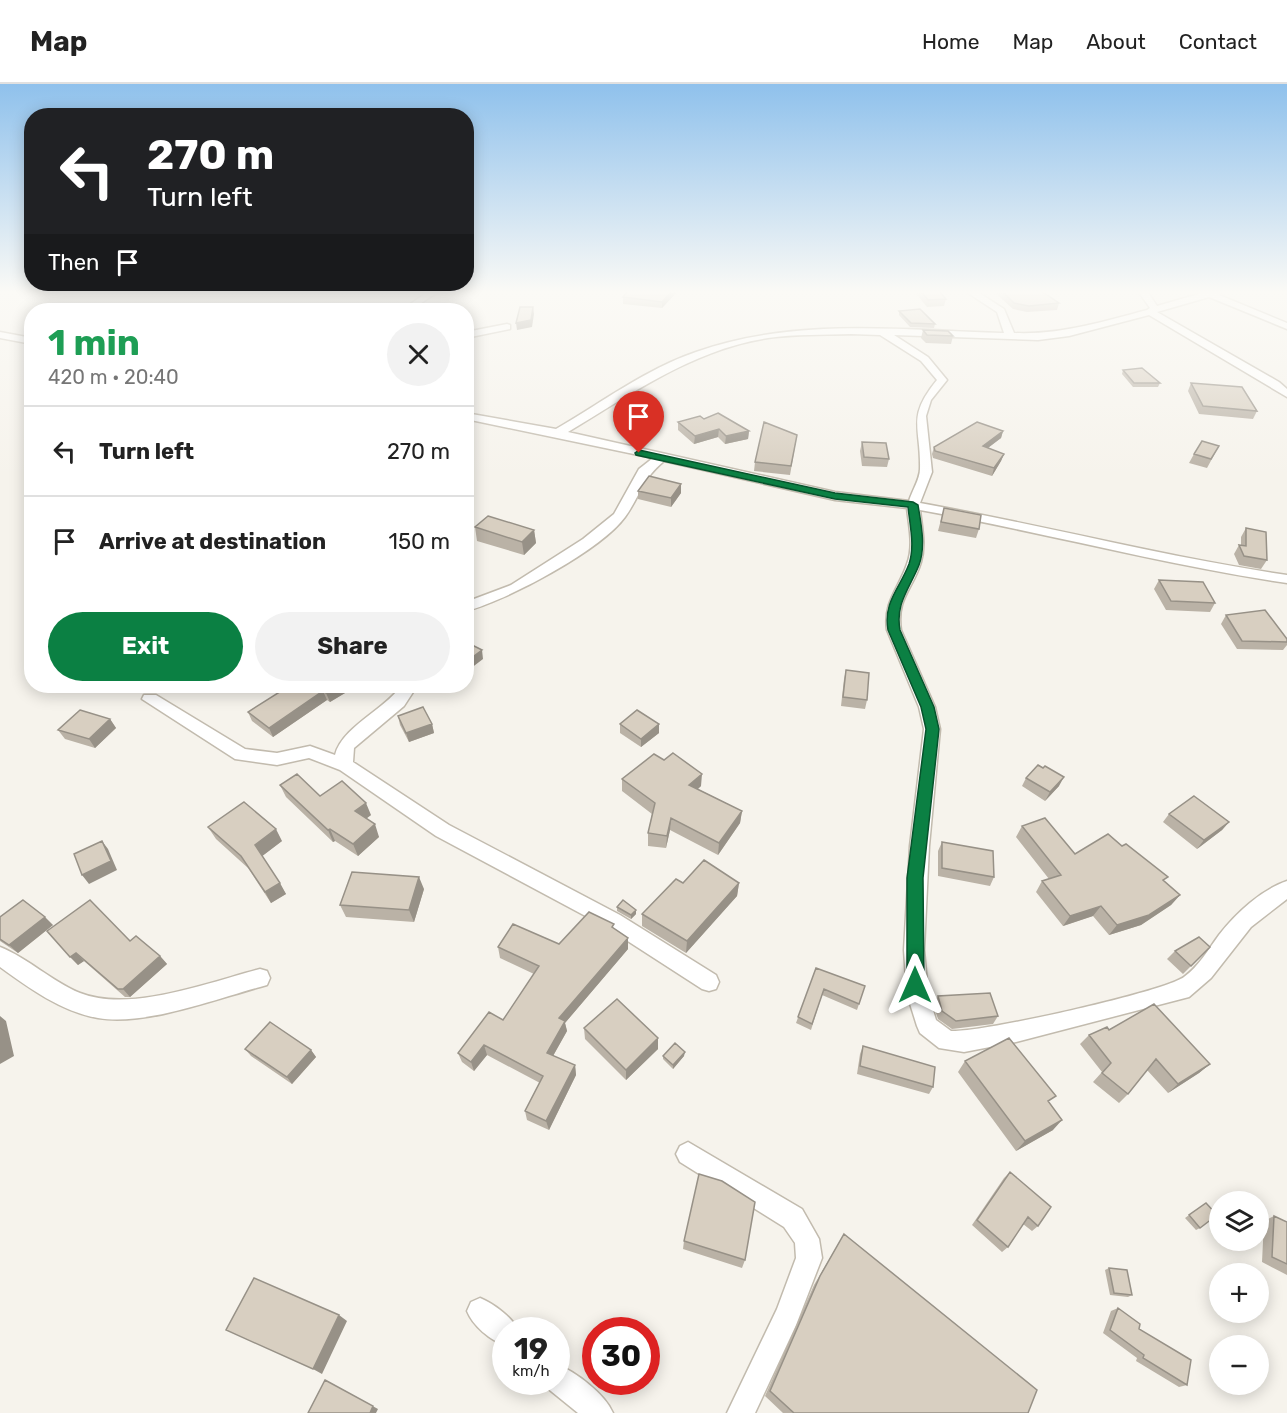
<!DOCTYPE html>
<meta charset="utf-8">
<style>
:root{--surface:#fff;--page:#f2f2f2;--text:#222;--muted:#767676;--line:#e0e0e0;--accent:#0b8043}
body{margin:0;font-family:Rubik,sans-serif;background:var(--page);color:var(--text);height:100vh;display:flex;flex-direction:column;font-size:22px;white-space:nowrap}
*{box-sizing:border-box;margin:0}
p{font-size:20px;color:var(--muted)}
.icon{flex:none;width:33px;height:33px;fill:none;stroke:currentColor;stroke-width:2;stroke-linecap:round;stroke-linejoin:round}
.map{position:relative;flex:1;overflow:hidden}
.panel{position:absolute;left:24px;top:219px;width:450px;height:390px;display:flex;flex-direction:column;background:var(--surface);border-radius:24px;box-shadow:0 3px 15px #0003}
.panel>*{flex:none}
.guide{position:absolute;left:24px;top:24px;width:450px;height:183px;border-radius:24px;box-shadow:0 3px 15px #0003;background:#202124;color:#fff;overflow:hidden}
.fabs{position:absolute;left:1209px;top:1107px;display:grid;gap:12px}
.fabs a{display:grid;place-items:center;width:60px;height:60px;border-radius:50%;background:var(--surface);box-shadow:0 3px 15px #0003;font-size:30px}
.speed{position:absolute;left:492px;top:1233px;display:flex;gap:12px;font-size:30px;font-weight:700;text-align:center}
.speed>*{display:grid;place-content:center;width:78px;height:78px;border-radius:50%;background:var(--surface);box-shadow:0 3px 15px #0003;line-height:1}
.speed small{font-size:15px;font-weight:400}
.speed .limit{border:9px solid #d22;background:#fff;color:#111}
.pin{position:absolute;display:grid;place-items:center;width:51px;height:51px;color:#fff;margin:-62px -26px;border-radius:50% 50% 50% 0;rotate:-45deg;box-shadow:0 0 6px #0007}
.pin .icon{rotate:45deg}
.me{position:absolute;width:66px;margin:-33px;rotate:0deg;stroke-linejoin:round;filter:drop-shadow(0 0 4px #0008)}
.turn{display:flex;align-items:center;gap:21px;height:126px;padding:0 24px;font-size:27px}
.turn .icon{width:78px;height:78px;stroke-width:2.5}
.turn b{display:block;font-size:42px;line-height:51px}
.then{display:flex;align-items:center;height:57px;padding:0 24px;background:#0003;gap:12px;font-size:22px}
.round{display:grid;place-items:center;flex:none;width:63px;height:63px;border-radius:32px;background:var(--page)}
.overview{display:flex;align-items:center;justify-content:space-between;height:102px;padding:0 24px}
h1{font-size:36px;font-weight:700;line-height:45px;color:#1e9e55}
.button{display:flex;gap:12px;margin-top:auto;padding:12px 24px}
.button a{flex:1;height:69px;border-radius:36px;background:var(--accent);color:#fff;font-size:24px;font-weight:700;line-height:69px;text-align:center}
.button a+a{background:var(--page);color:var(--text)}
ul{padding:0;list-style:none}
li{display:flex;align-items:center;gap:18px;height:90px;padding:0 24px;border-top:2px solid var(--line)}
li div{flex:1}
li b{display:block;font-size:22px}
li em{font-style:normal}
header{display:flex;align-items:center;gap:36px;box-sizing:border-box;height:84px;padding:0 30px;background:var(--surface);border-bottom:2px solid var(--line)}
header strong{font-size:28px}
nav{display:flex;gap:33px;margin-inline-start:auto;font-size:21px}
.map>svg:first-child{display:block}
</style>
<header>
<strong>Map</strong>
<nav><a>Home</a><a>Map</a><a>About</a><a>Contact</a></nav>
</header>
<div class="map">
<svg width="1287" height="1329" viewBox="0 0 1287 1329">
<rect width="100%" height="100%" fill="#f6f3ec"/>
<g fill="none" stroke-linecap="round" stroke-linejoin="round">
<defs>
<path id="street" d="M429,207H439L411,226H402Z
M965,207H976L1004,225L1014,249C1060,251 1102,238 1147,226L1150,224L1138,207H1147L1157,222L1209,207H1223L1219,211L1287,239V245L1209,213L1157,228L1279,298L1287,305V313L1149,231L1069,252L1038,256L894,251L928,273L947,296L931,316L926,332L932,388L920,419C1043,441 1164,473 1287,491V499C1164,481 1043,448 920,426C922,444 926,461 921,478C913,505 896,515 901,546L935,623L940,645L929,762L924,866L928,910L936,936L951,947C980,949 1164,908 1184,893C1199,882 1208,866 1219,851C1236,829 1261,806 1287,797V815L1251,843L1211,894L1189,913L1016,958L964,968L939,964L920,949L917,942L907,910L904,866L910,762L924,645L919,623L887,546C883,518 899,504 907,480C914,462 909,443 907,424L835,416L664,377C641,396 641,411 625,433C601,466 506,517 466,527V518L511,501L583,455L614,430L639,385L653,374L466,335V329L556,345C601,319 646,285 696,268C794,233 902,246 1004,249L997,228ZM851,250L880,251L921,277L937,296C906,334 921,342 920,385C920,395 912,407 909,417L835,408L568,348C631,310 694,265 768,254C795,250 824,251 851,250Z
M507,240L510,241V245L466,254V248Z
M0,248L32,254V260L0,254Z
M401,602H417L404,622L354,664L353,678L449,741L620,831L716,891L719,898L716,905L709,907L702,905L606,843L436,752L340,686L309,674L277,681L235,675L142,615L144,611H156L245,665L277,669L310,662L335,671C342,643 384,626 401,602Z
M0,863C28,874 51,897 80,909C130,929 210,898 260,885L267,887L270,894L267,901L260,903C213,916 145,942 98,934C62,928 29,904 0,883Z
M688,1058L802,1125L819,1155L822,1174L796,1241L755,1329H727L777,1225L796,1174L795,1159L784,1143L680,1078L676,1070L680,1062Z
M480,1214C494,1220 512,1233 518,1246H506V1262C490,1256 473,1242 467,1227L471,1218Z
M556,1280C576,1288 605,1310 613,1329H578L546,1303L544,1298H556Z"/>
</defs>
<!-- street casing -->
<use href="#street" stroke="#c2bbae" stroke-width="3"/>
<!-- street -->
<use href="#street" fill="#fff" fill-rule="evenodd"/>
</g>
<!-- wall -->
<path fill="#bab2a6" d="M628,207H678L662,224L623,220V213Z
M914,207H939L946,215L944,222L927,223Z
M993,207H1041L1059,219L1057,226L1027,228L1013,225Z
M899,227L935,240L934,244L910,243L899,231Z
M923,246L953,252L951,260L926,259L921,254Z
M1123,286L1160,299L1158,303H1133L1122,290Z
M1191,299L1257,327L1253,335L1199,330L1188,307Z
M678,338L749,347L748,355L725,360L718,353L694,360L678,346Z
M1003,347L1001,354L988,364L1004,370L1001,377L992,392L933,374L932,370L934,363Z
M797,351L790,391L754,387L755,378Z
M862,358L889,375L887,383L862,382L860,367Z
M1219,362L1207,384L1189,379L1194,370Z
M638,407L681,409L671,423L638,415Z
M944,424L979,445L976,454L938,447Z
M475,443L534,446L536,459L524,471L477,457Z
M1246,444L1267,476L1261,485L1239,481L1234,470L1239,461L1241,462V453Z
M1159,496L1215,519L1210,528L1166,526L1154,505Z
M1226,531L1287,555V561L1283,566L1237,565L1221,540Z
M846,586L867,616L865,625L841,622L844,595Z
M289,602L345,609L330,618L327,616L273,653L252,637L248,628Z
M398,632L432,640L434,649L409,658L400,641Z
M110,635L116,644L95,664L65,655L58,646Z
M620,640L659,649L641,663L620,649Z
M1043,684L1059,702L1045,717L1022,702L1026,694Z
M622,695L701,702L698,705L742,727L740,739L718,771L670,746L666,764L648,762V749L652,730L622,707Z
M280,701L371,731L366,735L379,753L358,772L335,757L333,758L286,713Z
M1169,730L1229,738L1222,746L1197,765L1163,738Z
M1022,742L1075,770L1164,798L1180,811L1171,821L1141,841L1109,851L1093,832L1063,842L1036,808L1042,797L1049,795L1016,753Z
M208,743L282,757L262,772L286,810L271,819L248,784L216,755Z
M942,758L994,793L990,802L938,792V767Z
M683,799H739L737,812L686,869L642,842V830Z
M424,805L414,838L346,833L340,821Z
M617,823L636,830L631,835L617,827Z
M0,833L53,841L18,869L0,857Z
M615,845L628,854V865L565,939L567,947L553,972L575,981L576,991L549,1046L527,1036L525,1027L540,999L487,971L474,987L462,978L458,969L503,936L534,890L500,874L498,863L559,860Z
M47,847L130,857L160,872L167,880L130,913H125L84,877L78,881Z
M1210,863L1183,890L1167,875L1175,867Z
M816,884L859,920L857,926L822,911L811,946L796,939Z
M938,912L998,932L993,940L952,945L938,935L933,920Z
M584,944L658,954V965L626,996L585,955Z
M1109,946L1210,980L1199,989L1168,1009L1147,986L1128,1010L1119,1019L1093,998L1102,988L1080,960L1089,951Z
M863,962L933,1003L929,1010L857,990L860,970Z
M245,965L311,966L316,973L292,1000L251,972Z
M663,972H684L673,985L663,975Z
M965,977L1049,1019L1053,1046L1016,1067L958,988Z
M1010,1088L1038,1142L1032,1147L1023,1140L1008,1163L1002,1168L972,1141L1004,1094Z
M1206,1119L1200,1144L1196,1146L1185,1134Z
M1274,1132L1287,1138V1191L1262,1178L1264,1137Z
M844,1150L1028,1329H783L765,1312L814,1201Z
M684,1157L745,1176L742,1184L683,1165Z
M1109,1184L1132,1211L1128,1213L1110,1211L1105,1186Z
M1118,1224L1187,1301L1179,1303L1136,1277L1137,1274L1103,1249L1111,1227Z"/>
<!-- shaded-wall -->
<path fill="#979187" d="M672,207H678L662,224V218Z
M533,223L534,230L532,243L517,246L516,239Z
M719,345L718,353L694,360L695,352Z
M749,347L748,355L725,360L726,352Z
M1003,347L1001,354L981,369L983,362Z
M1004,370L1001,377L992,392L994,384Z
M681,400V409L671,423V414Z
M534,446L536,459L524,471L522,458Z
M482,566L483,575L466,588V578Z
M339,602H343L345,609L330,618L326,609Z
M323,607L327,616L273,653L269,644Z
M110,635L116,644L95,664L89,655Z
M432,640L434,649L409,658L406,649Z
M659,640V649L641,663V655Z
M702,690L701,702L688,713L689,701Z
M1064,693L1059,702L1045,717L1050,708Z
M366,719L371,731L360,739L355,727Z
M742,727L740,739L718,771L719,759Z
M671,734L670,746L666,764L667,752Z
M1229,738L1222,746L1197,765L1204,756Z
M375,740L379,753L358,772L353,760Z
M276,745L282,757L261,773L255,761Z
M330,745L335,757L333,758L328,746Z
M102,757L108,765L117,786L89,800L82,791Z
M419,793L424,805L414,838L409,826Z
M280,799L286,810L271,819L265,808Z
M739,799L737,812L686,869L687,857Z
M1180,811L1171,821L1141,841L1109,851L1117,841Z
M1101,822L1093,832L1063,842L1070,832Z
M636,826V830L631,835V831Z
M45,833L53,841L18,869L9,861Z
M628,854V865L565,939L567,947L549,979L547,969L559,934Z
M76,869L84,877L78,881L70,873Z
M160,872L167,880L130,913L123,905Z
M0,932L6,937L14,972L0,980Z
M658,954V965L626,996V986Z
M484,961L487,971L474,987L471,978Z
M311,966L316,973L292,1000L287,993Z
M685,968L684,972L673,985V981Z
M1210,980L1199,989L1168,1009L1178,1000Z
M575,981L576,991L549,1046L546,1037Z
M1062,1036L1053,1046L1016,1067L1025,1057Z
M339,1231L347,1237L322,1290L313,1285Z
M325,1296L378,1325L376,1329H370Z"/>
<!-- building -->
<path fill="#d8cfc1" stroke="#979187" stroke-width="1.5" d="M628,207H672L662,218L623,213Z
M921,207H939L946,215L928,216Z
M1002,207H1041L1059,219L1029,222L1014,219Z
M520,223H533L531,236L516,239Z
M920,225L935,240L911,239L899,227Z
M923,246L948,247L953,252L927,251Z
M1142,284L1160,299H1134L1123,286Z
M1191,299L1242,303L1257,327L1203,322Z
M718,329L749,347L726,352L719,345L695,352L678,338L700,332L704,335Z
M764,338L797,351L791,382L755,378Z
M977,338L1003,347L983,362L1004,370L994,384L935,367L934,363Z
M1202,357L1219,362L1211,375L1194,370Z
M862,358L886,359L889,375L864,373Z
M649,392L681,400L671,414L638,407Z
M944,424L981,431L979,445L941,438Z
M488,432L534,446L522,458L475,443Z
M1246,444L1266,448L1267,476L1244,472L1239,461L1246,462Z
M1159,496L1203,498L1215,519L1171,517Z
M1265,526L1287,555V558L1242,557L1226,531Z
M466,558L482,566L466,578Z
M846,586L869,589L867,616L843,613Z
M289,602H339L326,609L323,607L269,644L248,628Z
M423,623L432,640L406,649L398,632Z
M80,626L110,635L89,655L58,646Z
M637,626L659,640L641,655L620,640Z
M673,669L702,690L689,701L742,727L719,759L671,734L667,752L648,749L655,719L622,695L654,670L664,676Z
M1038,681L1043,684L1045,682L1064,693L1050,708L1026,694Z
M297,690L320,712L342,697L366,719L355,727L375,740L353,760L330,745L328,746L280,701Z
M1194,712L1229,738L1204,756L1169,730Z
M244,718L276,745L255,761L280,799L265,808L241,772L208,743Z
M1045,734L1075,770L1108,750L1122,762L1126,760L1168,793L1163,796L1180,811L1149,831L1117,841L1101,822L1070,832L1042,797L1061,791L1022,742Z
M102,757L111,777L82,791L74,770Z
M942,758L993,767L994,793L942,784Z
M704,776L739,799L687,857L642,830L676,795L683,799Z
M352,788L419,793L409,826L340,821Z
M23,816L45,833L9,861L0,855V833Z
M90,816L130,857L136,852L160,872L123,905H118L76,869L70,873L47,847Z
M623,816L636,826L631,831L617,823Z
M589,828L614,840L612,843L628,854L559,934L565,937L547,969L575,981L546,1037L525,1027L543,992L484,961L471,978L458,969L489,928L503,936L539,882L498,863L513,840L559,860Z
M1199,853L1210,863L1191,882L1175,867Z
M816,884L865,902L859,920L824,905L812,940L798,933Z
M990,909L998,932L956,937L942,927L938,912Z
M617,915L658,954L626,986L584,944Z
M1154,920L1210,980L1178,1000L1156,975L1128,1010L1102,989L1111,979L1089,951L1107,943L1109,946Z
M270,938L311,966L287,993L245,965Z
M1009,954L1056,1012L1048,1017L1062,1036L1025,1057L965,977Z
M675,959L685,968L673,981L663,972Z
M863,962L935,983L933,1003L860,982Z
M1010,1088L1051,1123L1038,1142L1028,1133L1008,1163L977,1136Z
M699,1090L722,1097L755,1118L745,1176L684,1157Z
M1206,1119L1217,1131L1200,1144L1189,1131Z
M1274,1132L1287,1138V1180L1272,1173Z
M844,1150L1037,1306L1028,1329H794L770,1307L820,1192Z
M1109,1184L1127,1186L1132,1211L1114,1209Z
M254,1194L339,1231L313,1285L226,1246Z
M1118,1224L1140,1240L1139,1245L1191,1276L1187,1301L1143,1274L1144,1271L1110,1246Z
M325,1296L373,1322L370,1329H308Z"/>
<!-- sky -->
<linearGradient id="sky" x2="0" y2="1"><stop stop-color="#8fc1ec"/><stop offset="0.53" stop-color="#fbfaf6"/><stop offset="1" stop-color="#fbfaf6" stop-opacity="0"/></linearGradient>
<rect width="1287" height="393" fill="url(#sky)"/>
<!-- route -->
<path fill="#0b8043" stroke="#07532c" stroke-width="1.5" d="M639,366L835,409L913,418L918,421C921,440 926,462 919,481C910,504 895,519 900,546L934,623L939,645L923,794L924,901L921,907L915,909L909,907L907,901V794L926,645L921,623L888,546C883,518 900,504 909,480C915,462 910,442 908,423L835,415L636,371L635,369Z"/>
</svg>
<div class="fabs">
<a><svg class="icon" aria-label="layers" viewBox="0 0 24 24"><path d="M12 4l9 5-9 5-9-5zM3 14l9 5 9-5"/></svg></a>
<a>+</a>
<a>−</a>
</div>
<div class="speed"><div>19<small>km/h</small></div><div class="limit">30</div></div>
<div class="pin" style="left:639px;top:369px;background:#d93025"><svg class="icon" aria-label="arrive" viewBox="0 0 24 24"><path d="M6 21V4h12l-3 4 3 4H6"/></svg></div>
<svg class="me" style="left:915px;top:901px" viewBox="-20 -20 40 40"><path d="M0-17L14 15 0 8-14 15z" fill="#0b8043" stroke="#fff" stroke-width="4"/></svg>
<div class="guide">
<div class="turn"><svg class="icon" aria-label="left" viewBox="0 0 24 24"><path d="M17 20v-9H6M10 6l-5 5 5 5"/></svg><div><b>270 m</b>Turn left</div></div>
<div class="then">Then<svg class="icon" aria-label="arrive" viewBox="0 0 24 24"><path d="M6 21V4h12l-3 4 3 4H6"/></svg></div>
</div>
<section class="panel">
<div class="overview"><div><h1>1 min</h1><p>420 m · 20:40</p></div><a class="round"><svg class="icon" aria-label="close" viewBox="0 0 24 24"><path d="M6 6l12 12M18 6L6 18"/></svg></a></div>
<ul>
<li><svg class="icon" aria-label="left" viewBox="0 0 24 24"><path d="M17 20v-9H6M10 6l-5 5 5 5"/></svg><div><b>Turn left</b></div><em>270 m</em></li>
<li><svg class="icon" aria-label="arrive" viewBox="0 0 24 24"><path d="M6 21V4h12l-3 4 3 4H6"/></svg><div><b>Arrive at destination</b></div><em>150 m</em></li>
</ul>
<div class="button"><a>Exit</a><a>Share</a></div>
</section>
</div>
